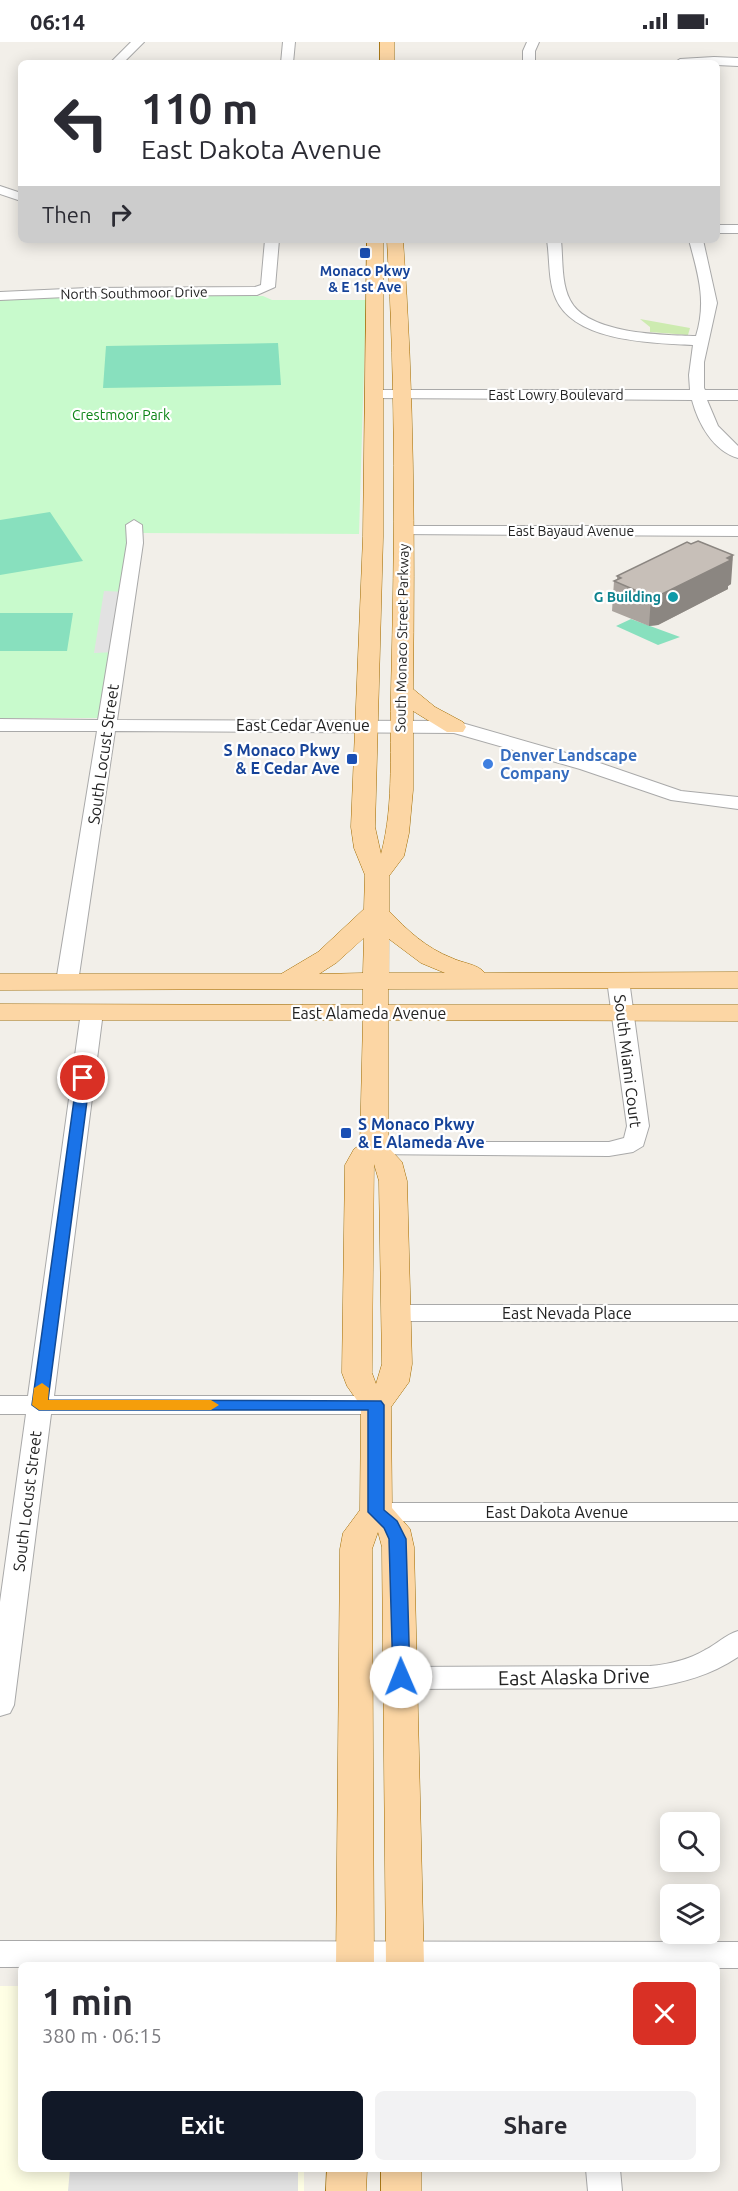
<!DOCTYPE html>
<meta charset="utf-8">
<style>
:root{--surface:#fff;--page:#f2f2f3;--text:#2b2b33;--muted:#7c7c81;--accent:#111827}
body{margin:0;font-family:Ubuntu,sans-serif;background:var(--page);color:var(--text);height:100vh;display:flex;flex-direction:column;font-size:22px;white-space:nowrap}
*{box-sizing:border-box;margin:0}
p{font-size:20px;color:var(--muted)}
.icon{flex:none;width:33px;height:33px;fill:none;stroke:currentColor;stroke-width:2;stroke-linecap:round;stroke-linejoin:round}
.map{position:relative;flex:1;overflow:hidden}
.sheet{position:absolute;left:18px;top:1920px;width:702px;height:210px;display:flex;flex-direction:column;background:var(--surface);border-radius:9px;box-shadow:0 3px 15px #0003}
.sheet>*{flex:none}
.top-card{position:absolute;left:18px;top:18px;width:702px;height:183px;border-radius:9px;box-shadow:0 3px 15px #0003;background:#fff;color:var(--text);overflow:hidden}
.fabs{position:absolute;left:660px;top:1770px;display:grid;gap:12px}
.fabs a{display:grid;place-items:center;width:60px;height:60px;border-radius:9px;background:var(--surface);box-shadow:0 3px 15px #0003;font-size:30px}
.pin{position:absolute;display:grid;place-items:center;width:51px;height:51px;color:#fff;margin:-26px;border:3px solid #fff;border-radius:50%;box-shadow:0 2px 6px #0007}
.me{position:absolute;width:66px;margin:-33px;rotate:359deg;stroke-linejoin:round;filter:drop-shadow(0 0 4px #0008)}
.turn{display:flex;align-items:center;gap:21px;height:126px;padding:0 24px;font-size:27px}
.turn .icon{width:78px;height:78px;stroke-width:2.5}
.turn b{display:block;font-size:42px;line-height:51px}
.then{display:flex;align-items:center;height:57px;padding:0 24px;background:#0003;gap:12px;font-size:22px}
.round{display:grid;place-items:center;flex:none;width:63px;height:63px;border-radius:9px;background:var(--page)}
.summary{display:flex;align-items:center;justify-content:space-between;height:102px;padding:0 24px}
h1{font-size:36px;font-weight:700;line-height:45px}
.primary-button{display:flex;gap:12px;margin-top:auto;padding:12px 24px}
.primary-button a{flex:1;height:69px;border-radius:9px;background:var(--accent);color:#fff;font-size:24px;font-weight:700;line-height:69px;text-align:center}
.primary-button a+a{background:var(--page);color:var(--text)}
.status{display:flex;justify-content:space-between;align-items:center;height:42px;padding:0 30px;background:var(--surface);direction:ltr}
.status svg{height:16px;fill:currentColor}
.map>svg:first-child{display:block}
</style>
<div class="status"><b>06:14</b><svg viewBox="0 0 49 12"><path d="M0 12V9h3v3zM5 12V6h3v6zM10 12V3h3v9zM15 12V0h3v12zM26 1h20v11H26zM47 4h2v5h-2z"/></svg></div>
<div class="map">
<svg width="738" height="2149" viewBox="0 0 738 2149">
<rect width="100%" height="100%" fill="#f2efe9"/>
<!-- education -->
<path fill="#ffffe5" d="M0,1944H21V2127H304V2149H0Z"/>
<!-- grass -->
<path fill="#cdebb0" d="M640,277L690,286L688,293L650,290V285Z"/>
<!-- park -->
<path fill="#c8facc" d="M117,253L263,254L272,258H366L359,492L143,491L116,676H0V258Z"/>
<!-- pitch -->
<path fill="#88e0be" d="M278,301L281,343L103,346L106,304Z
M50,470L83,519L0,533V478Z
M0,571H73L67,609H0Z
M631,577L680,595L658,603L616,584Z"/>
<!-- parking -->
<path fill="#e2e2e2" d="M104,549L128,550L117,610L94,611Z
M70,2127H298V2149H68Z"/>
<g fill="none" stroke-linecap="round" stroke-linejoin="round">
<defs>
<path id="minor" d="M131,0H144L123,21H110Z
M283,0H295L293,21H281Z
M527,0H539L535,9V21H523V9Z
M714,15L738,16V24L674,21L680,17Z
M0,144L21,151V159L0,152Z
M717,183H738V191H717Z
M265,198H279L275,245L257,253L88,254L0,258V250L88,246L255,245L261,243Z
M547,198H561C563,217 561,241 570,258C587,292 662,293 696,294C707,259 698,232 689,198H703L717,261L704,320V346L705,348H738V358H707L718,384L738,404V416C713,409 698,381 692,358L370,356L367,353L370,350L375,348H690L689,333L693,303C653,301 575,300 556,257C548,240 550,217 547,198Z
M134,478L142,483L143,501L117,678L455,679L594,719L681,749L738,755V767L671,758L580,727L454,691L115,689L78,940L74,944H60L56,940L97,689H0V677L98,678L127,501L126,483Z
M404,484H738V494L398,492L396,489Z
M618,932L625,934L629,938L649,1084L643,1104L633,1110L609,1114L366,1112L363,1107L366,1102L374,1100H609L624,1096L627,1084L607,938L611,934Z
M92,964L100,965L103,970L54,1354H376L385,1357L389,1363L385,1369L376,1372H51L14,1663L10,1671L0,1674V1560L26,1372H0V1354H28L81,970L84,965Z
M397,1263H738V1279H397L388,1277L385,1271L388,1265Z
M376,1461H738V1479H376L367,1477L363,1470L367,1463Z
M738,1589V1615C711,1633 682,1641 650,1646L401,1647L391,1644L387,1636L391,1628L401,1625L650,1624C670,1622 688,1618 705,1608C717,1602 725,1593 738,1589Z
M0,1899L738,1900V1926H717V1923L0,1925Z
M586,2127H620L622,2149H588Z"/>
<path id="major" d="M380,0H394V21H380Z
M367,198H383V495L375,785L381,812C395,760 389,703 391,649C395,499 396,348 387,198H403C414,347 415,497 413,647L435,665L463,680L466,685L463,690H447L413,669V748L409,791L404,814L389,834V869C407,888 426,906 452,916C462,921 478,922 485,931L738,930V946L388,947V963H738V979L388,978V1105L402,1120L407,1139L412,1322L409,1340L391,1365L392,1466L410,1487L414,1505L424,1923H386L382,1505L378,1490L372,1507L374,1923H336L340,1507L343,1491L360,1468L361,1364L347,1344L342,1331L345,1123L354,1107L360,1103L363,978H0V962L363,963V947L0,948V932H281L318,910L364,867L365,833L354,806L351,785L363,495ZM364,896L363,931L319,932L336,921ZM389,897L421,921L445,931H389ZM374,1122L379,1139L382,1322L376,1342L372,1331Z
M327,2127H367L366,2149H326Z
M381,2127H421V2149H381Z"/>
</defs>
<!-- minor casing -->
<use href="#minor" stroke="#a9a9a9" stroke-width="2"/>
<!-- major casing -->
<use href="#major" stroke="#a06b00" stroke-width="1"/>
<!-- minor -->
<use href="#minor" fill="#fff" fill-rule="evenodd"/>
<!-- major -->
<use href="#major" fill="#fcd6a4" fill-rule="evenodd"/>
</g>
<!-- wall -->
<path fill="#aba49e" d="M617,534L731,542L728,544V547L658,583L649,584L612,569L614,539L617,538Z"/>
<!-- shaded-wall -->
<path fill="#8b8681" d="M733,513L731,542L728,544V547L658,583L649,584L651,555Z"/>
<!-- building -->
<path fill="#c7bfb8" stroke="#8b8681" stroke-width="1.5" d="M698,499L733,513L727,516L731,518L660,553L651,555L614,539L621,536L617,534L687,500L691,502Z"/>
<!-- route -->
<path fill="#1a73e8" stroke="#114b97" stroke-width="1.5" d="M83,1032L90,1036L48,1358L381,1359L384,1363V1468L397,1479L406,1497L410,1635L407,1640H395L393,1635L389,1497L384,1486L368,1470V1368H39L32,1363L77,1036Z"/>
<!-- slow -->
<path fill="#f59e0b" d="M42,1341L49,1346L48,1358H211L219,1363L211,1368H39L32,1363L34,1346Z"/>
<!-- markers -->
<g fill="#1a4fb4" stroke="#fff" stroke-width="2">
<rect x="359" y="205" width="12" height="12" rx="3"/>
<rect x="346" y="711" width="12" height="12" rx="3"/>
<rect x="340" y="1085" width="12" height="12" rx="3"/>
</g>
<circle fill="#0f9aa8" stroke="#fff" stroke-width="2" cx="673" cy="555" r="6"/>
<circle fill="#3f7fe0" stroke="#fff" stroke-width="2" cx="488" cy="722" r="6"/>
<g text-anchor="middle" stroke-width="4.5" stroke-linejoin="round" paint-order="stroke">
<!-- far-transit labels -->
<g font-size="14" font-weight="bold" fill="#164399" stroke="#fff">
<text x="365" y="234">Monaco Pkwy<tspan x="365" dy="16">&amp; E 1st Ave</tspan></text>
</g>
<!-- far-street labels -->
<g font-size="14" fill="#222" stroke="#fff">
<text transform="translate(134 251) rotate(-1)" y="5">North Southmoor Drive</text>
<text x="556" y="358">East Lowry Boulevard</text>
<text x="571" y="494">East Bayaud Avenue</text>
<text transform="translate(402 596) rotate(-89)" y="5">South Monaco Street Parkway</text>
</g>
<!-- far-park labels -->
<g font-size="14" fill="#0c8416" stroke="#fff">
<text x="121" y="378">Crestmoor Park</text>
</g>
<!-- far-culture labels -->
<g font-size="14" font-weight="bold" fill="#0d838f" stroke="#fff" text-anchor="end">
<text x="661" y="560">G Building</text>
</g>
<!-- street labels -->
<g font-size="16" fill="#222" stroke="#fff">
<text x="303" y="689">East Cedar Avenue</text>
<text transform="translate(103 712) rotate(-82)" y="6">South Locust Street</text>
<text x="369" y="977">East Alameda Avenue</text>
<text transform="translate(628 1019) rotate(83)" y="6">South Miami Court</text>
<text x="567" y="1277">East Nevada Place</text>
<text transform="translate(27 1459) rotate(-83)" y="6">South Locust Street</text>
<text x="557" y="1476">East Dakota Avenue</text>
</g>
<!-- transit labels -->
<g font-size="16" font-weight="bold" fill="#164399" stroke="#fff" text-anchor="end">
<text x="340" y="714">S Monaco Pkwy<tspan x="340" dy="18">&amp; E Cedar Ave</tspan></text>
<text x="358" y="1088" text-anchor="start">S Monaco Pkwy<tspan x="358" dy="18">&amp; E Alameda Ave</tspan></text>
</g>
<!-- shop labels -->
<g font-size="16" font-weight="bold" fill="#366cbe" stroke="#fff" text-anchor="start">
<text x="500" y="719">Denver Landscape<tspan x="500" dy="18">Company</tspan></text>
</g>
<!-- near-street labels -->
<g font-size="20" fill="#222" stroke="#fff">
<text transform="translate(574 1635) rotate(-1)" y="7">East Alaska Drive</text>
</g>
</g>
</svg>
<div class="fabs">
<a><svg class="icon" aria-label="search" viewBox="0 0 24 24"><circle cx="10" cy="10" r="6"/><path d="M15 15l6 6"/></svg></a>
<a><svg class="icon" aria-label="layers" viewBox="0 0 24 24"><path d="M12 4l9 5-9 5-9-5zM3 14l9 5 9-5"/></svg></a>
</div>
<div class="pin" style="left:83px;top:1036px;background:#d93025"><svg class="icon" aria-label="arrive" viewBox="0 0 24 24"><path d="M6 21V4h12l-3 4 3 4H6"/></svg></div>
<svg class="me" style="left:401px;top:1635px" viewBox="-20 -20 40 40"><circle r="19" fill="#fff"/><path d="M0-13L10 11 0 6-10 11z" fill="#1a73e8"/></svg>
<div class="top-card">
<div class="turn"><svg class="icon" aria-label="left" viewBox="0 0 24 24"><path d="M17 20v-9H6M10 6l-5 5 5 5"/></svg><div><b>110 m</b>East Dakota Avenue</div></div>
<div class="then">Then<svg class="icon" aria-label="right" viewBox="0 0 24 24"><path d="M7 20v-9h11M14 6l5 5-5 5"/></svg></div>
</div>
<section class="sheet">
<div class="summary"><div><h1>1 min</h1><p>380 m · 06:15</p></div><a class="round" style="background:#d93025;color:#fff"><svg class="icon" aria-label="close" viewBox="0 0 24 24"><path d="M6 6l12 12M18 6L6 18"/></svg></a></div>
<div class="primary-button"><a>Exit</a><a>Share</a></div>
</section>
</div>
